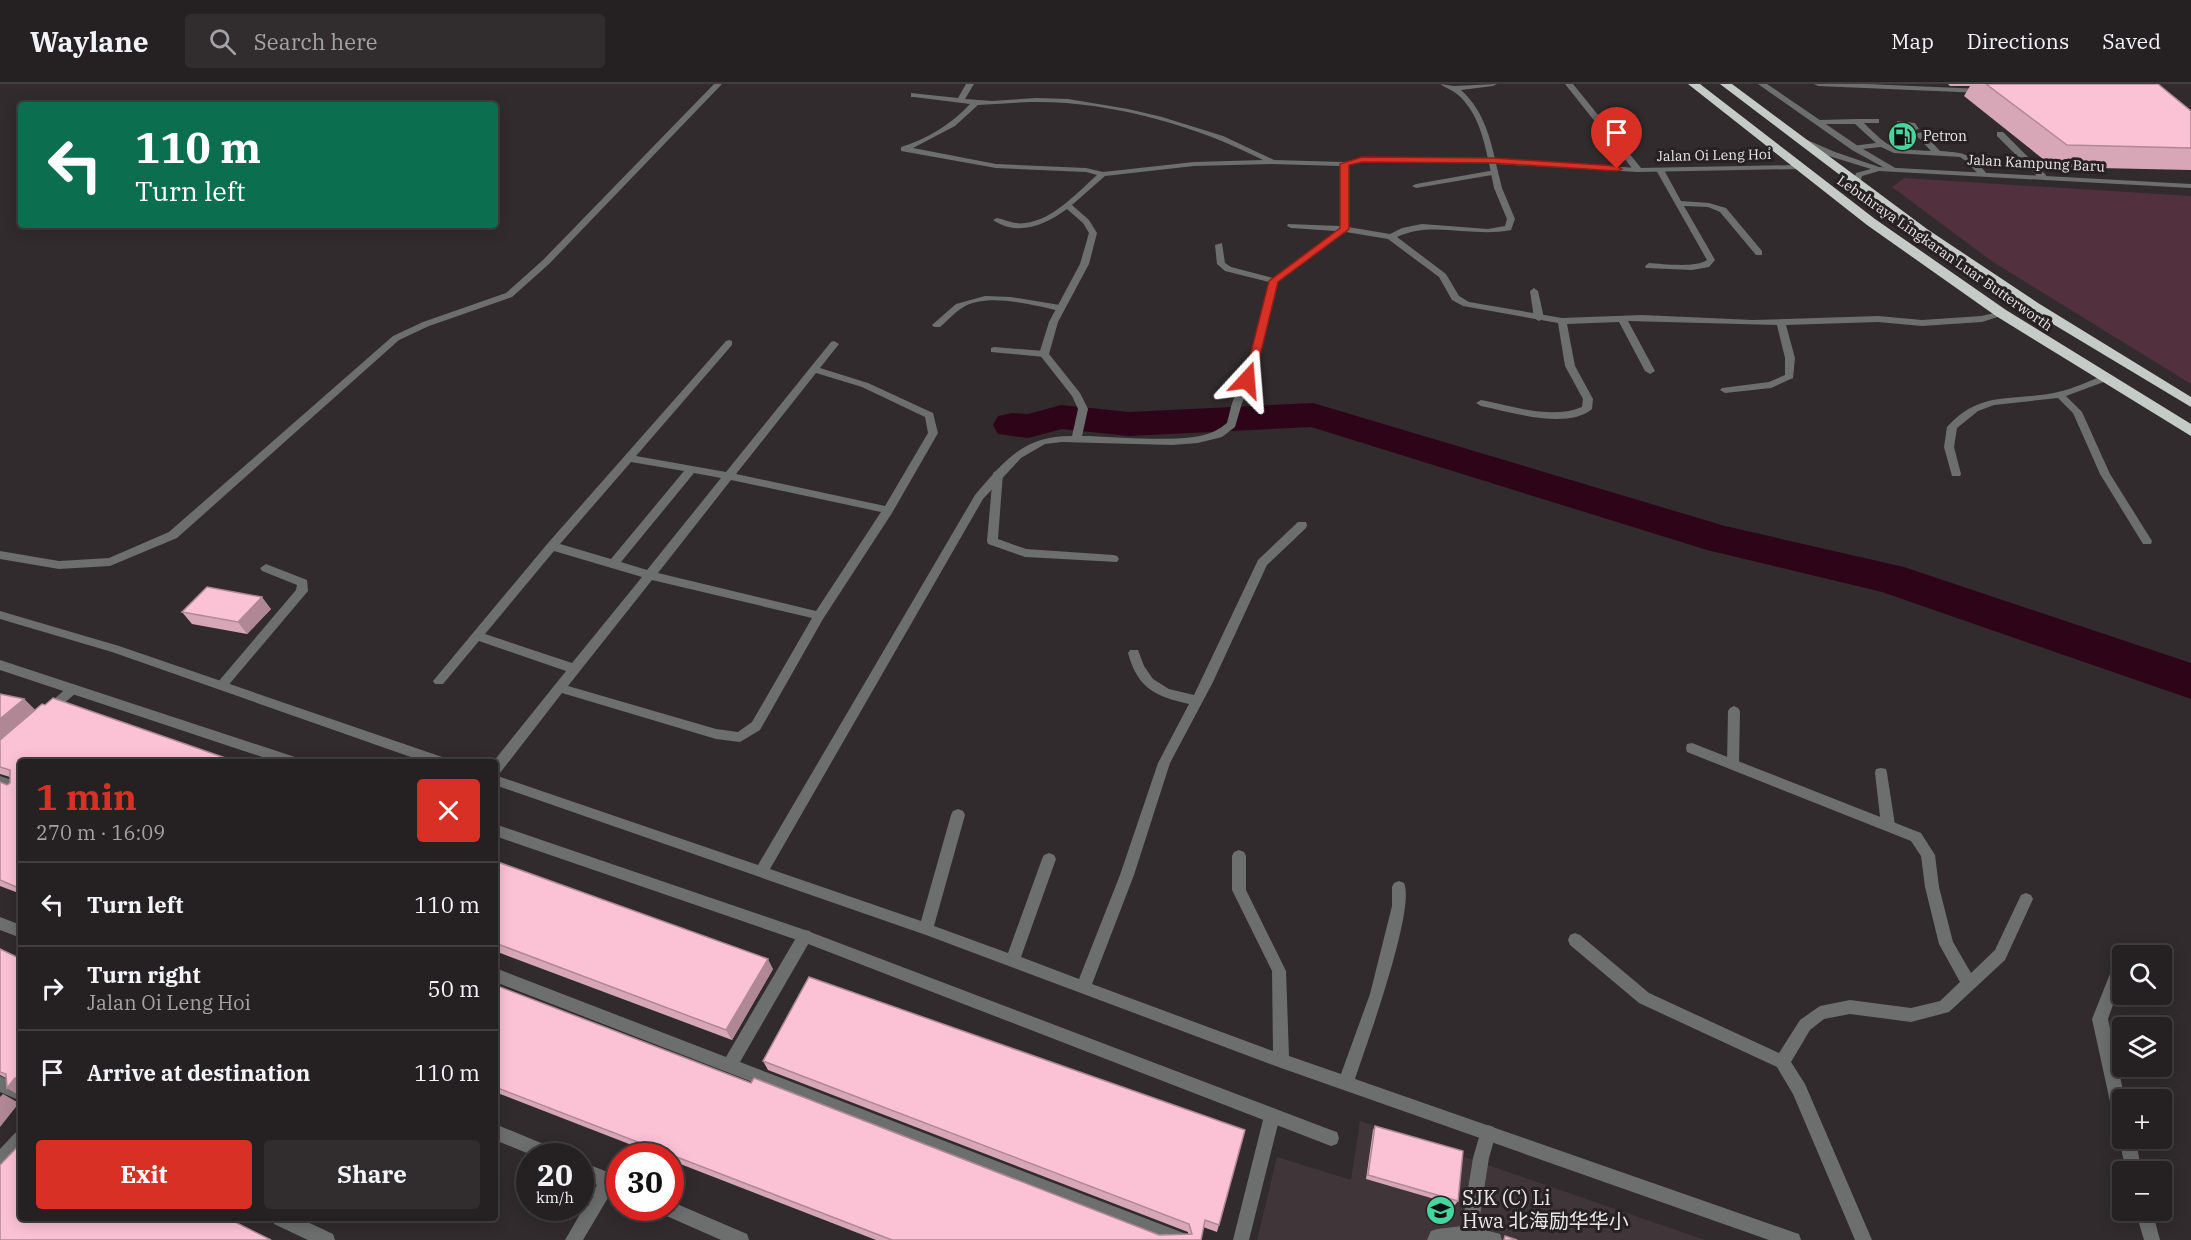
<!DOCTYPE html>
<meta charset="utf-8">
<style>
:root{--surface:#252022;--page:#312d2f;--text:#f1f3f6;--muted:#a3a3a5;--line:#423e40;--accent:#d93025}
body{margin:0;font-family:"IBM Plex Serif","Noto Sans SC",serif;background:var(--page);color:var(--text);height:100vh;display:flex;flex-direction:column;font-size:22px;white-space:nowrap}
*{box-sizing:border-box;margin:0}
p{font-size:20px;color:var(--muted)}
.icon{flex:none;width:33px;height:33px;fill:none;stroke:currentColor;stroke-width:2;stroke-linecap:round;stroke-linejoin:round}
.map{position:relative;flex:1;overflow:hidden}
.panel{position:absolute;left:18px;top:675px;width:480px;height:462px;display:flex;flex-direction:column;background:var(--surface);border-radius:6px;box-shadow:0 3px 15px #0003,0 0 0 2px var(--line)}
.panel>*{flex:none}
.top-card{position:absolute;left:18px;top:18px;width:480px;height:126px;border-radius:6px;box-shadow:0 3px 15px #0003,0 0 0 2px var(--line);background:#0b6e4f;color:#fff;overflow:hidden}
.controls{position:absolute;left:2112px;top:861px;display:grid;gap:12px}
.controls a{display:grid;place-items:center;width:60px;height:60px;border-radius:6px;background:var(--surface);box-shadow:0 3px 15px #0003,0 0 0 2px var(--line);font-size:30px}
.speed{position:absolute;left:516px;top:1059px;display:flex;gap:12px;font-size:30px;font-weight:700;text-align:center}
.speed>*{display:grid;place-content:center;width:78px;height:78px;border-radius:50%;background:var(--surface);box-shadow:0 3px 15px #0003,0 0 0 2px var(--line);line-height:1}
.speed small{font-size:15px;font-weight:400}
.speed .limit{border:9px solid #d22;background:#fff;color:#111}
.pin{position:absolute;display:grid;place-items:center;width:51px;height:51px;color:#fff;margin:-62px -26px;border-radius:50% 50% 50% 0;rotate:-45deg;box-shadow:0 0 6px #0007}
.pin .icon{rotate:45deg}
.me{position:absolute;width:66px;margin:-33px;rotate:19deg;stroke-linejoin:round;filter:drop-shadow(0 0 4px #0008)}
.turn{display:flex;align-items:center;gap:21px;height:126px;padding:0 18px;font-size:27px}
.turn .icon{width:78px;height:78px;stroke-width:2.5}
.turn b{display:block;font-size:42px;line-height:51px}
.round{display:grid;place-items:center;flex:none;width:63px;height:63px;border-radius:6px;background:var(--page)}
.headline{display:flex;align-items:center;justify-content:space-between;height:102px;padding:0 18px}
h1{font-size:36px;font-weight:700;line-height:45px;color:var(--accent)}
.primary-button{display:flex;gap:12px;margin-top:auto;padding:12px 18px}
.primary-button a{flex:1;height:69px;border-radius:6px;background:var(--accent);color:#fff;font-size:24px;font-weight:700;line-height:69px;text-align:center}
.primary-button a+a{background:var(--page);color:var(--text)}
ul{padding:0;list-style:none}
li{display:flex;align-items:center;gap:18px;height:84px;padding:0 18px;border-top:2px solid var(--line)}
li div{flex:1}
li b{display:block;font-size:22px}
li em{font-style:normal}
header{display:flex;align-items:center;gap:36px;box-sizing:border-box;height:84px;padding:0 30px;background:var(--surface);border-bottom:2px solid var(--line)}
header strong{font-size:28px}
nav{display:flex;gap:33px;margin-inline-start:auto;font-size:21px}
.search{width:420px;height:54px;background:var(--page);display:flex;align-items:center;gap:15px;box-sizing:border-box;padding:0 21px;border-radius:6px;color:var(--muted);font-size:22px}
.map>svg:first-child{display:block}
</style>
<header>
<strong>Waylane</strong>
<div class="search"><svg class="icon" aria-label="search" viewBox="0 0 24 24"><circle cx="10" cy="10" r="6"/><path d="M15 15l6 6"/></svg>Search here</div>
<nav><a>Map</a><a>Directions</a><a>Saved</a></nav>
</header>
<div class="map">
<svg width="2191" height="1156" viewBox="0 0 2191 1156">
<rect width="100%" height="100%" fill="#312b2d"/>
<!-- built -->
<path fill="#403539" d="M1360,1037L1705,1156H1257L1277,1073L1351,1096Z"/>
<!-- green -->
<path fill="#53303d" d="M1904,94L2191,112V300L1993,178L1892,103Z"/>
<g fill="none" stroke-linecap="round" stroke-linejoin="round">
<!-- river -->
<path fill="#2e0518" fill-rule="evenodd" d="M1313,319L1725,442L1904,483L2191,579V615L1882,508L1707,466L1311,343L1129,352L1062,345L1028,354L998,350L993,341L998,332L1012,329L1028,330L1061,321L1129,328Z"/>
<!-- service -->
<path fill="#6c6f6e" fill-rule="evenodd" d="M1565,0H1573L1641,84V88H1635Z
M1814,0H1867L1982,5L1986,7L1982,9L1818,2Z
M1857,35H1879V39H1864C1892,67 1892,65 1931,67L1915,50L1922,48L1940,67C1966,69 1970,69 1987,90L1980,92L1966,77L1960,73L1894,69L1881,63L1852,66V62L1876,59L1855,40H1819L1815,38L1819,36Z
M1897,37L1915,39L1919,45L1912,47L1910,43L1897,41Z
M1997,48H2003L2046,91V95H2040L1997,52Z
M1657,84H1663L1681,117L1709,119L1726,124L1762,167V171H1756L1720,128L1708,123L1684,122L1715,176L1709,183L1692,186L1646,184L1645,182L1649,179C1663,180 1697,184 1707,176L1656,86Z
M1495,86H1498V90L1416,104L1412,102L1416,100Z
M1534,204L1538,207L1544,234L1539,237L1534,234L1530,207Z
M985,212L1011,213L1060,221L1064,224L1060,227C1033,221 986,208 962,224C954,229 947,237 940,243H934L932,241L956,220Z
M729,256L732,257V261L636,372L726,388L831,258L834,257L839,260L820,284L868,299L933,329L938,349L892,429L823,535L760,646L740,658L716,655L562,609L500,689L495,690V678H493L566,587L479,557L443,600H435L433,597L548,459L726,257ZM816,289L862,303L925,333L928,349L885,422L736,390ZM631,378L684,387L611,475L560,460ZM694,389L721,394L647,486L621,478ZM731,396L881,428L816,527L658,489ZM554,467L642,493L572,579L485,550ZM652,496L812,534L752,638L738,648L716,645L568,602Z
M994,263L1044,267L1049,270L1044,273L991,268V264Z
M998,386L1003,389L998,455L1026,465L1113,471L1117,472L1119,475L1117,478L1025,473L988,460L987,457L993,389Z
M266,480L307,496L308,507L226,604H218L216,601L218,598L296,506L297,501L262,487L260,484Z
M73,600L77,602L79,605L77,608L53,629H45L43,626L45,623L69,602Z
M1734,622L1738,624L1740,627L1739,680L1738,684L1733,685L1728,684L1727,680L1728,627L1730,624Z
M1881,684L1886,685L1887,689L1895,741L1893,745L1888,747L1883,745L1881,741L1875,689L1876,685Z
M0,692L21,699V710L0,703Z
M805,846L810,847L812,852L810,857L740,978L1181,1148L1187,1150L1189,1156H1159L495,898V884L726,973L800,847Z
M0,992L21,1001V1017L0,1008Z
M1272,1024L1278,1026L1280,1032L1249,1156H1233L1264,1032L1266,1026Z
M1488,1041L1494,1043L1496,1049L1489,1074L1478,1144L1500,1150L1502,1156H1427L1431,1147L1437,1145L1462,1142L1473,1074L1482,1043Z
M21,1047V1067L6,1083L0,1085V1065L15,1049Z
M272,1134H299L333,1150L335,1156H308L274,1140Z"/>
<!-- minor -->
<path fill="#6c6f6e" fill-rule="evenodd" d="M714,0H722L549,180L512,213L429,242L399,256L177,454L110,482L59,485L0,475V467L59,477L109,474L169,448L393,252L423,238L506,209L543,176Z
M966,0H974L965,15L992,17L1036,14L1068,15L1128,25L1162,33L1223,52L1274,76L1344,78L1363,73L1488,75C1483,51 1476,26 1457,10C1452,6 1446,4 1440,0L1454,2L1497,0L1493,2L1461,6C1481,24 1489,48 1495,75L1638,84L1799,81L1803,83L1799,85L1638,88L1496,80L1502,104L1515,135L1511,146C1472,154 1432,136 1397,153L1446,190L1459,212L1469,218L1562,234L1642,231L1753,236L1878,232L1922,236L1981,232L2004,227V231L1982,238L1922,242L1878,238L1786,241L1795,274L1793,294L1771,304L1725,309L1720,306L1722,304L1769,298L1785,291V274L1777,241L1628,237L1655,287L1650,290L1645,287L1619,238L1567,240L1575,282L1593,315L1592,325C1568,346 1510,328 1481,322L1476,319L1481,316C1513,322 1551,336 1582,323L1583,315L1565,282L1558,239L1463,222L1452,216L1439,193L1388,155L1346,148L1278,198L1258,281L1242,319L1235,343L1222,353L1198,359L1172,361L1062,358L1045,360L1021,374L983,415L770,785L921,837L951,731L953,727L958,725L963,727L965,731L934,842L1008,869L1042,775L1044,771L1049,769L1054,771L1056,775L1021,873L1079,895L1120,791L1158,679L1189,620C1155,612 1138,605 1128,569L1130,566H1138L1144,582L1153,595L1169,605L1194,611L1258,476L1298,438H1306L1307,441L1306,444L1267,481L1213,598L1170,679L1134,791L1092,900L1273,967L1272,887L1232,806V772L1234,768L1239,766L1244,768L1246,772V806L1286,887L1289,972L1341,990L1370,910L1392,822V803L1394,799L1399,797L1404,799C1416,825 1366,962 1355,995L1793,1148L1799,1150L1801,1156H1769L1281,984L926,851L495,701V691L758,781L975,411C1005,376 1023,352 1072,352L1078,325L1072,312L1039,270L1049,238L1080,180L1089,149L1083,139L1067,125C1045,141 1018,153 993,136L997,134C1006,136 1016,141 1025,139C1053,136 1078,108 1097,91L1086,88L996,84L901,67V63C927,55 952,40 970,20L914,13H911V9L958,14ZM1029,18C1106,16 1196,41 1263,76L1194,78L1103,88L1086,84L996,80L913,64L955,42L978,21ZM1363,77L1489,79L1494,104L1507,135L1505,142L1488,145L1422,140L1402,144L1390,150L1348,143V81ZM1272,80L1340,82V142L1288,140L1287,142L1291,144L1336,147L1273,194L1231,183L1225,179L1222,159L1215,161L1217,180L1225,187L1269,198L1248,281L1232,319L1227,339C1223,342 1219,345 1215,347C1189,361 1114,352 1082,352L1088,325L1080,309L1049,270L1058,238L1089,180L1097,149L1089,136L1072,121L1105,92L1194,82Z
M1758,0H1767L1858,62L1897,85L1890,87L1852,66Z
M2106,291L2109,292V296L2066,312L2082,328L2110,390L2152,457L2151,460H2143L2100,390L2073,329L2058,314L1994,321L1978,327L1957,344L1954,363L1961,390L1960,392H1952L1944,363L1947,343C1981,305 2015,318 2058,308C2074,305 2090,296 2106,291Z
M0,527L119,562L445,674L446,678H425L112,568L0,535Z
M0,576L298,674L299,678H277L0,586Z
M1692,659L1921,749L1935,771L1939,803L1953,858L1971,889L1995,866L2021,811L2026,809L2031,811L2033,815L2005,876L1949,928L1911,938L1850,930L1824,935L1810,946L1791,978L1805,1000L1872,1156H1855L1793,1010L1777,983L1639,919L1570,861L1568,856L1570,851L1575,849L1580,851L1649,909L1779,969L1800,936L1820,922L1850,916L1911,924L1940,917L1960,898L1939,860L1925,803L1921,772L1911,757L1687,668L1686,664L1687,660Z
M495,740L805,846L1331,1046L1337,1048L1339,1054L1337,1060L1331,1062L803,858L495,752Z
M0,833L21,841V854L0,846Z
M2117,883L2122,885V895L2108,935L2125,1016H2122V1044L2116,1042L2114,1036L2092,935L2112,885Z
M495,1040L558,1066L560,1072H534L495,1056Z
M2121,1048L2122,1054H2135L2142,1088H2126L2119,1054Z
M580,1077L620,1093V1110L612,1107L583,1156H565L597,1101L580,1093Z
M670,1117L747,1150L749,1156H721L662,1130L660,1124H670Z
M2135,1126H2152L2160,1156H2144Z"/>
<!-- tertiary -->
<path fill="#6c6f6e" fill-rule="evenodd" d="M1799,55H1805L1835,68L1879,83L2191,100V104L1879,87L1862,92L1860,100H1857L1853,98L1856,89L1871,85L1829,72L1799,59Z"/>
<!-- motorway -->
<path fill="#c5ccc8" fill-rule="evenodd" d="M1688,0H1700L1875,135L2006,226L2191,340V352L1996,232L1867,141Z
M1720,0H1732L1927,145L2038,219L2191,313V323L2028,225L1919,151Z"/>
</g>
<!-- wall -->
<path fill="#d8a7b7" d="M1948,0H2158L2191,27V86L2053,83L1964,12L1970,2H1950Z
M271,525L247,550L192,540L182,528Z
M0,610L24,615L35,626L21,678V810L0,802V698L7,701L10,699V693L0,690Z
M495,777L773,885L732,956L495,867Z
M0,865L21,875V1012L7,1004L6,994L0,991Z
M495,901L751,999L1159,1151L1188,1150V1148L768,986L763,977L1245,1046L1217,1148L1203,1143L1201,1156H876L670,1076V1072H660L495,1008Z
M1375,1042L1458,1117L1455,1121L1366,1095L1373,1046Z"/>
<!-- shaded-wall -->
<path fill="#b08895" d="M262,513L271,525L247,550L238,538Z
M24,615L36,627L0,658V635Z
M768,875L773,885L732,956L726,946Z
M15,994L21,998V1012L7,1004Z
M3,1010L19,1019L0,1043V1013Z"/>
<!-- building -->
<path fill="#fbc2d5" stroke="#b08895" stroke-width="1.5" d="M1986,0H2158L2191,27V64L2067,61Z
M207,503L262,513L238,538L182,528Z
M0,610L24,615L0,635Z
M53,614L237,678H21V805L0,796V698L7,701L10,699V686L0,683V656L42,620L45,621Z
M495,777L768,875L726,946L495,859Z
M0,865L21,875V997L15,994L7,1004L6,990L0,988Z
M809,893L1245,1046L1219,1141L1205,1136L1201,1156H892L495,1003V901L751,999L754,994L1159,1151L1192,1150L1189,1140L763,977Z
M1375,1042L1463,1067L1458,1117L1368,1091Z
M21,1059V1134H227L271,1156H0V1081Z
M1505,1152L1517,1156H1504Z"/>
<!-- route -->
<path fill="#d93025" stroke="#8d1f18" stroke-width="1.5" d="M1362,73L1493,74L1617,82L1622,85L1617,87L1493,79L1363,78L1349,81V145L1278,198L1257,284L1250,298H1243L1241,296L1247,284L1269,197L1340,144V80Z"/>
<!-- icons -->
<defs>
<symbol id="fuel-disc" viewBox="-11 -11 22 22"><circle r="9.5" fill="#47d49d" stroke="#272123"/><path d="M-5.5-6h7V0h2V4h1.3V-2.5L3-4.5l.8-.8L6-3V5H2.5V1h-1V6h-7ZM-4.2-4.7v3.2H.2V-4.7Z" fill="#111"/></symbol>
<symbol id="school-disc" viewBox="-11 -11 22 22"><circle r="9.5" fill="#47d49d" stroke="#272123"/><path d="M0-5L7-2L0 1L-7-2ZM-4 1L0 2.5L4 1V4Q0 6-4 4Z" fill="#111"/></symbol>
</defs>
<g fill-rule="evenodd">
<use href="#fuel-disc" x="1886" y="36" width="33" height="33"/>
<use href="#school-disc" x="1424" y="1110" width="33" height="33"/>
</g>
<g text-anchor="middle" stroke-width="6" stroke-linejoin="round" paint-order="stroke">
<!-- far-poi labels -->
<g font-size="14" fill="#eae6e7" stroke="#272123" text-anchor="start">
<text x="1923" y="57">Petron</text>
</g>
<!-- far-street labels -->
<g font-size="14" fill="#eae6e7" stroke="#272123">
<text transform="translate(1714 71) rotate(-1)" y="5">Jalan Oi Leng Hoi</text>
<text transform="translate(2036 79) rotate(3)" y="5">Jalan Kampung Baru</text>
<text transform="translate(1945 169) rotate(35)" y="5">Lebuhraya Lingkaran Luar Butterworth</text>
</g>
<!-- near-poi labels -->
<g font-size="20" fill="#eae6e7" stroke="#272123" text-anchor="start">
<text x="1462" y="1121">SJK (C) Li<tspan x="1462" dy="23">Hwa 北海励华华小</tspan></text>
</g>
</g>
</svg>
<div class="controls">
<a><svg class="icon" aria-label="search" viewBox="0 0 24 24"><circle cx="10" cy="10" r="6"/><path d="M15 15l6 6"/></svg></a>
<a><svg class="icon" aria-label="layers" viewBox="0 0 24 24"><path d="M12 4l9 5-9 5-9-5zM3 14l9 5 9-5"/></svg></a>
<a>+</a>
<a>−</a>
</div>
<div class="speed"><div>20<small>km/h</small></div><div class="limit">30</div></div>
<div class="pin" style="left:1617px;top:85px;background:#d93025"><svg class="icon" aria-label="arrive" viewBox="0 0 24 24"><path d="M6 21V4h12l-3 4 3 4H6"/></svg></div>
<svg class="me" style="left:1247px;top:296px" viewBox="-20 -20 40 40"><path d="M0-17L14 15 0 8-14 15z" fill="#d93025" stroke="#fff" stroke-width="4"/></svg>
<div class="top-card">
<div class="turn"><svg class="icon" aria-label="left" viewBox="0 0 24 24"><path d="M17 20v-9H6M10 6l-5 5 5 5"/></svg><div><b>110 m</b>Turn left</div></div>
</div>
<section class="panel">
<div class="headline"><div><h1>1 min</h1><p>270 m · 16:09</p></div><a class="round" style="background:#d93025;color:#fff"><svg class="icon" aria-label="close" viewBox="0 0 24 24"><path d="M6 6l12 12M18 6L6 18"/></svg></a></div>
<ul>
<li><svg class="icon" aria-label="left" viewBox="0 0 24 24"><path d="M17 20v-9H6M10 6l-5 5 5 5"/></svg><div><b>Turn left</b></div><em>110 m</em></li>
<li><svg class="icon" aria-label="right" viewBox="0 0 24 24"><path d="M7 20v-9h11M14 6l5 5-5 5"/></svg><div><b>Turn right</b><p>Jalan Oi Leng Hoi</p></div><em>50 m</em></li>
<li><svg class="icon" aria-label="arrive" viewBox="0 0 24 24"><path d="M6 21V4h12l-3 4 3 4H6"/></svg><div><b>Arrive at destination</b></div><em>110 m</em></li>
</ul>
<div class="primary-button"><a>Exit</a><a>Share</a></div>
</section>
</div>
